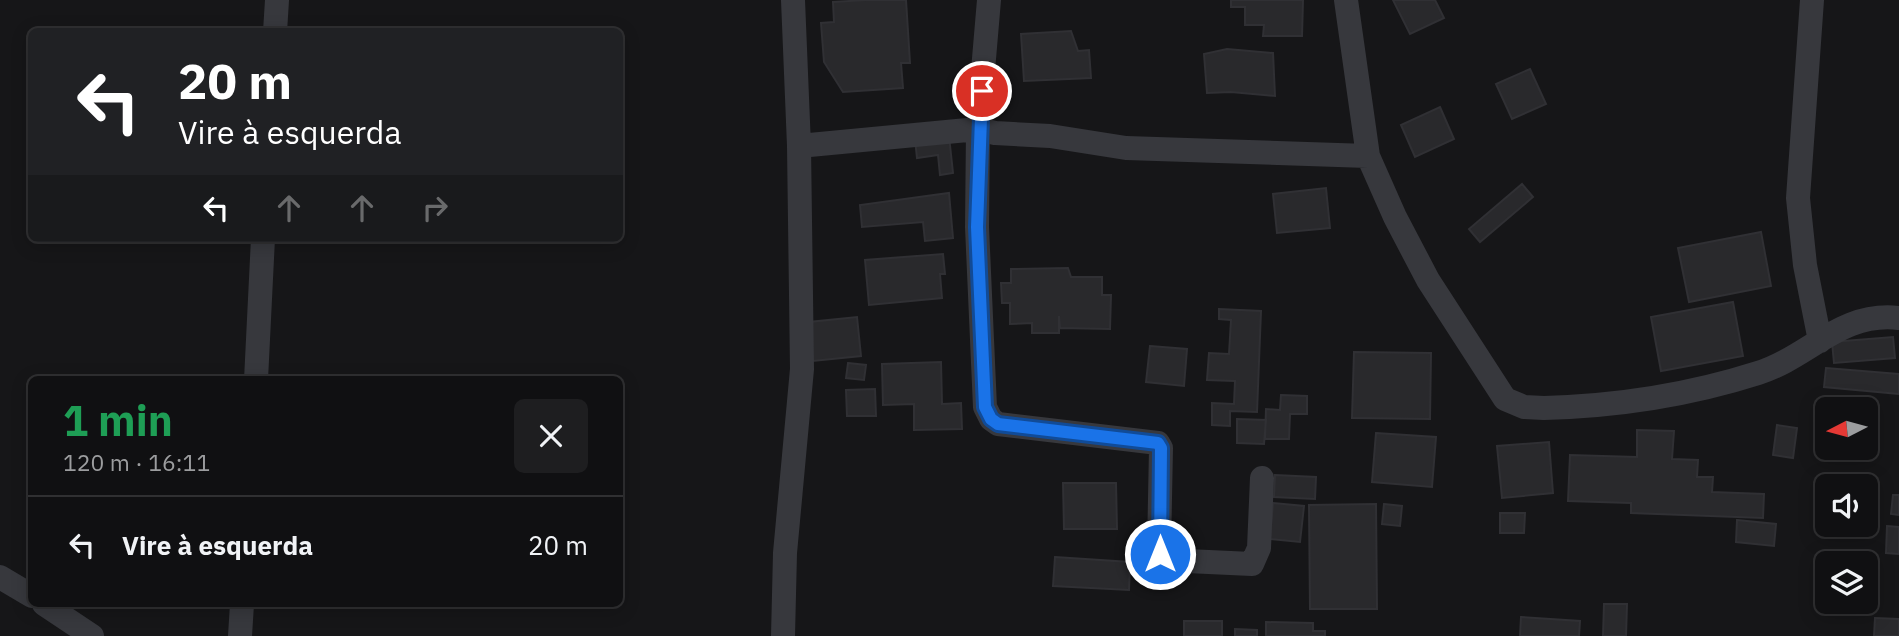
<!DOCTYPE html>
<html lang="pt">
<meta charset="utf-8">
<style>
:root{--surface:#101012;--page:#1e1e20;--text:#f1f3f6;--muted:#9c9d9f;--line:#303032}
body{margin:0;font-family:"IBM Plex Sans",sans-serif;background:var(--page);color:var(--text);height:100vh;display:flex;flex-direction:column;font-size:26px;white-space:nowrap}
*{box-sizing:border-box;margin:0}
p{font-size:23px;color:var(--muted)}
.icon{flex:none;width:38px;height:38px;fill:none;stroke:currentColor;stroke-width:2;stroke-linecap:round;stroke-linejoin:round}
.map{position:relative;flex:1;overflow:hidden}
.panel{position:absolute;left:28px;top:376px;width:595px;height:231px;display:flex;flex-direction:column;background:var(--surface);border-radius:10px;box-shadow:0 4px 18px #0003,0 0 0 2px var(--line)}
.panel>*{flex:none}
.banner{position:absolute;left:28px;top:28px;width:595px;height:214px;border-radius:10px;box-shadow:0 4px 18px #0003,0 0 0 2px var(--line);background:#202124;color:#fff;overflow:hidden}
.needle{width:46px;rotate:264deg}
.tools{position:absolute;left:1815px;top:397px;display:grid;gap:14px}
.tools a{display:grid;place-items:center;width:63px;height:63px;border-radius:10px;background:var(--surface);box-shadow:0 4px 18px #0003,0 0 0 2px var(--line);font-size:35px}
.pin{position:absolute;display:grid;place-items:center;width:60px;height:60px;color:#fff;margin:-30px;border:4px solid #fff;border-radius:50%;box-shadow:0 2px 7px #0007}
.me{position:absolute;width:77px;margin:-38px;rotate:0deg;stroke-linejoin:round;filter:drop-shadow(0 0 5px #0008)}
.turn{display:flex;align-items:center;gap:24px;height:147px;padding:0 35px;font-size:32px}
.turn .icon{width:91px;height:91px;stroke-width:2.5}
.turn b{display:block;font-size:49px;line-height:60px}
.lanes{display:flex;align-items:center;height:66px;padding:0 35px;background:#0003;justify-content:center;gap:35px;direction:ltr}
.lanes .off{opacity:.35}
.round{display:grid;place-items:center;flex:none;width:74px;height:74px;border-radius:10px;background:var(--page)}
.summary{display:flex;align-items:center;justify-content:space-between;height:119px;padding:0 35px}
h1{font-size:42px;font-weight:800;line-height:52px;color:#1e9e55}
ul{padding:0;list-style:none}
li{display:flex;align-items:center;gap:21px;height:98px;padding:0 35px;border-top:2px solid var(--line)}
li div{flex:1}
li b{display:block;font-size:26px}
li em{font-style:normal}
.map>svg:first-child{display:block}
</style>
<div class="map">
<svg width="1899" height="636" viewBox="0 0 1899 636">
<rect width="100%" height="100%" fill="#161618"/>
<!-- building -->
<path fill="#29292c" stroke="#303034" stroke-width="2" d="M866,0H906L910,63H901L903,88L843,92L824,62L821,23L834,22L833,2Z
M1231,0H1303L1302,36H1263L1264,25H1245V7H1231Z
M1393,0H1435L1444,18L1410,34Z
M1071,31L1078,51L1089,50L1091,78L1024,81L1021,34Z
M1227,49L1273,53L1275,96L1231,92L1207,93L1204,54Z
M1530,69L1546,104L1512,119L1496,84Z
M1440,107L1454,139L1415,157L1401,125Z
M949,136L953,173L940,175L938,155L917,158L915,139Z
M1522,184L1533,197L1480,242L1469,229Z
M1326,188L1330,228L1277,233L1273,194Z
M949,193L953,238L925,241L923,222L862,227L860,205Z
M1761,232L1771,286L1689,302L1678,248Z
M943,254L945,274H940L942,298L869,305L865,260Z
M1068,268L1071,277H1102V295H1111L1110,329L1060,328L1059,316V333H1032V323L1010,324V303H1002L1001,283H1011V269Z
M1733,302L1743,356L1661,371L1651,317Z
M1219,309L1261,311L1257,412L1230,411V426L1212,425V403L1234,404L1235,381L1207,380L1209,353L1229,354L1231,320L1219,319Z
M857,317L861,356L813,361L809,322Z
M1893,337L1895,358L1834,363L1832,342Z
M1150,346L1187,349L1184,386L1146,382Z
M1354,352L1431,353L1430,419L1352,418Z
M941,362L942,404L961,403L962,429L914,430V404L883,405L882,364Z
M848,363L866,365L864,380L846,378Z
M1826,368L1899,374V394L1824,387Z
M875,389L876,416H847L846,390Z
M1281,395L1307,396V414H1290L1289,439H1265L1266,409L1280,410Z
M1237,419L1266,420L1264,444L1237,443Z
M1777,425L1797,428L1793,458L1773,455Z
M1637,430L1674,431L1672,459L1698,460L1697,477H1713L1712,492L1764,494L1763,518L1631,513V503L1568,501L1570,455L1637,457Z
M1376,433L1436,437L1432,487L1372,482Z
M1549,442L1553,493L1502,498L1497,446Z
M1275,475L1316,477L1315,499L1274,497Z
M1063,483H1116L1117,529H1064Z
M1893,495H1899V515L1891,514Z
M1273,503L1304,506L1300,542L1270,539Z
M1376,504L1377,609H1310L1309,505Z
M1384,504L1402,506L1400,526L1382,524Z
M1500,513H1525L1524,533H1500Z
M1737,520L1776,524L1774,546L1736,542Z
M1887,526L1899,527V554L1886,553Z
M1055,557L1130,562L1129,590L1053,586Z
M1604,604H1627L1626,636H1603Z
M1521,617L1580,621L1579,636H1520Z
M1875,618L1899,619V636H1874Z
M1184,621H1222V636H1184Z
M1266,622L1313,623V631H1325V636H1266Z
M1235,629L1257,630V636H1235Z"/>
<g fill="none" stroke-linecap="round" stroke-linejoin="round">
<!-- street -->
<path stroke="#37383d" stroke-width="24" d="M989,0L978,129L977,227L985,407L991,419L998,424L1158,443L1161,448L1159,549L1161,558L1165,560L1252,564L1259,548L1262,478
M1346,0L1368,156L1395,217L1428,280L1505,399L1524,407L1544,408C1616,406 1689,395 1758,373C1809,357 1841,311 1899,318
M1812,0L1798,198L1805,265L1820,341
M275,32L277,0
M799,146L978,129L995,133L1050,136L1126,148L1368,156
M256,380L263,238
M0,577L32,596
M44,604L92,636
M240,636L242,604
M783,636L785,553L802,369L799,146L793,0"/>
</g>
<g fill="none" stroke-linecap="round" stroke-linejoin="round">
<defs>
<path id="route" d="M982,91L977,227L985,407L991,419L998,424L1158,443L1161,448L1160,554"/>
</defs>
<!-- route casing -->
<use href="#route" stroke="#114b97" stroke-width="18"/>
<!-- route -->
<use href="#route" stroke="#1a73e8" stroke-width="12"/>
</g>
</svg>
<div class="tools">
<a><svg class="needle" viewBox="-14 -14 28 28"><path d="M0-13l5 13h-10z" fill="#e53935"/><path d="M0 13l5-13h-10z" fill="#9c9d9f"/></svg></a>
<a><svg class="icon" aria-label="sound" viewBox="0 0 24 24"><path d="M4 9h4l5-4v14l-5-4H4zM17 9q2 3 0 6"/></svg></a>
<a><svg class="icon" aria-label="layers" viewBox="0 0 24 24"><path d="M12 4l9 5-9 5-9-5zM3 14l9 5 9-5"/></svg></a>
</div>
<div class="pin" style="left:982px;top:91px;background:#d93025"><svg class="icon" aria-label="arrive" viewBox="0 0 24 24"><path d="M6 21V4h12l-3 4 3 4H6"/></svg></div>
<svg class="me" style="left:1160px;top:554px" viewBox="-20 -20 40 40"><circle r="17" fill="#1a73e8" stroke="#fff" stroke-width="3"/><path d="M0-11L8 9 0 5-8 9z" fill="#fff"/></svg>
<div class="banner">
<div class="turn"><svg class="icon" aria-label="left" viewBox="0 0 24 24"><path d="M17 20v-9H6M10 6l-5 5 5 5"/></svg><div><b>20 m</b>Vire à esquerda</div></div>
<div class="lanes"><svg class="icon" aria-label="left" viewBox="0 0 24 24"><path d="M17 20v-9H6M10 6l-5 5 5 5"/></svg><svg class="icon off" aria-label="ahead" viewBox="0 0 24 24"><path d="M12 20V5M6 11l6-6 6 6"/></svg><svg class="icon off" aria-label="ahead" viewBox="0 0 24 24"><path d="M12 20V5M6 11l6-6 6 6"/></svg><svg class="icon off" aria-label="right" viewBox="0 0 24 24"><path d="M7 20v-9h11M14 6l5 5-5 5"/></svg></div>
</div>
<section class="panel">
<div class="summary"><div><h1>1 min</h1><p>120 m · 16:11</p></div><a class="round"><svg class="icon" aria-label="close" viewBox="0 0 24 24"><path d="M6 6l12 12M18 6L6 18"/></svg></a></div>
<ul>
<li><svg class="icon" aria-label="left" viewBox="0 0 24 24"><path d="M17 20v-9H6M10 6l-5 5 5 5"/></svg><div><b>Vire à esquerda</b></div><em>20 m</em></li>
</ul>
</section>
</div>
